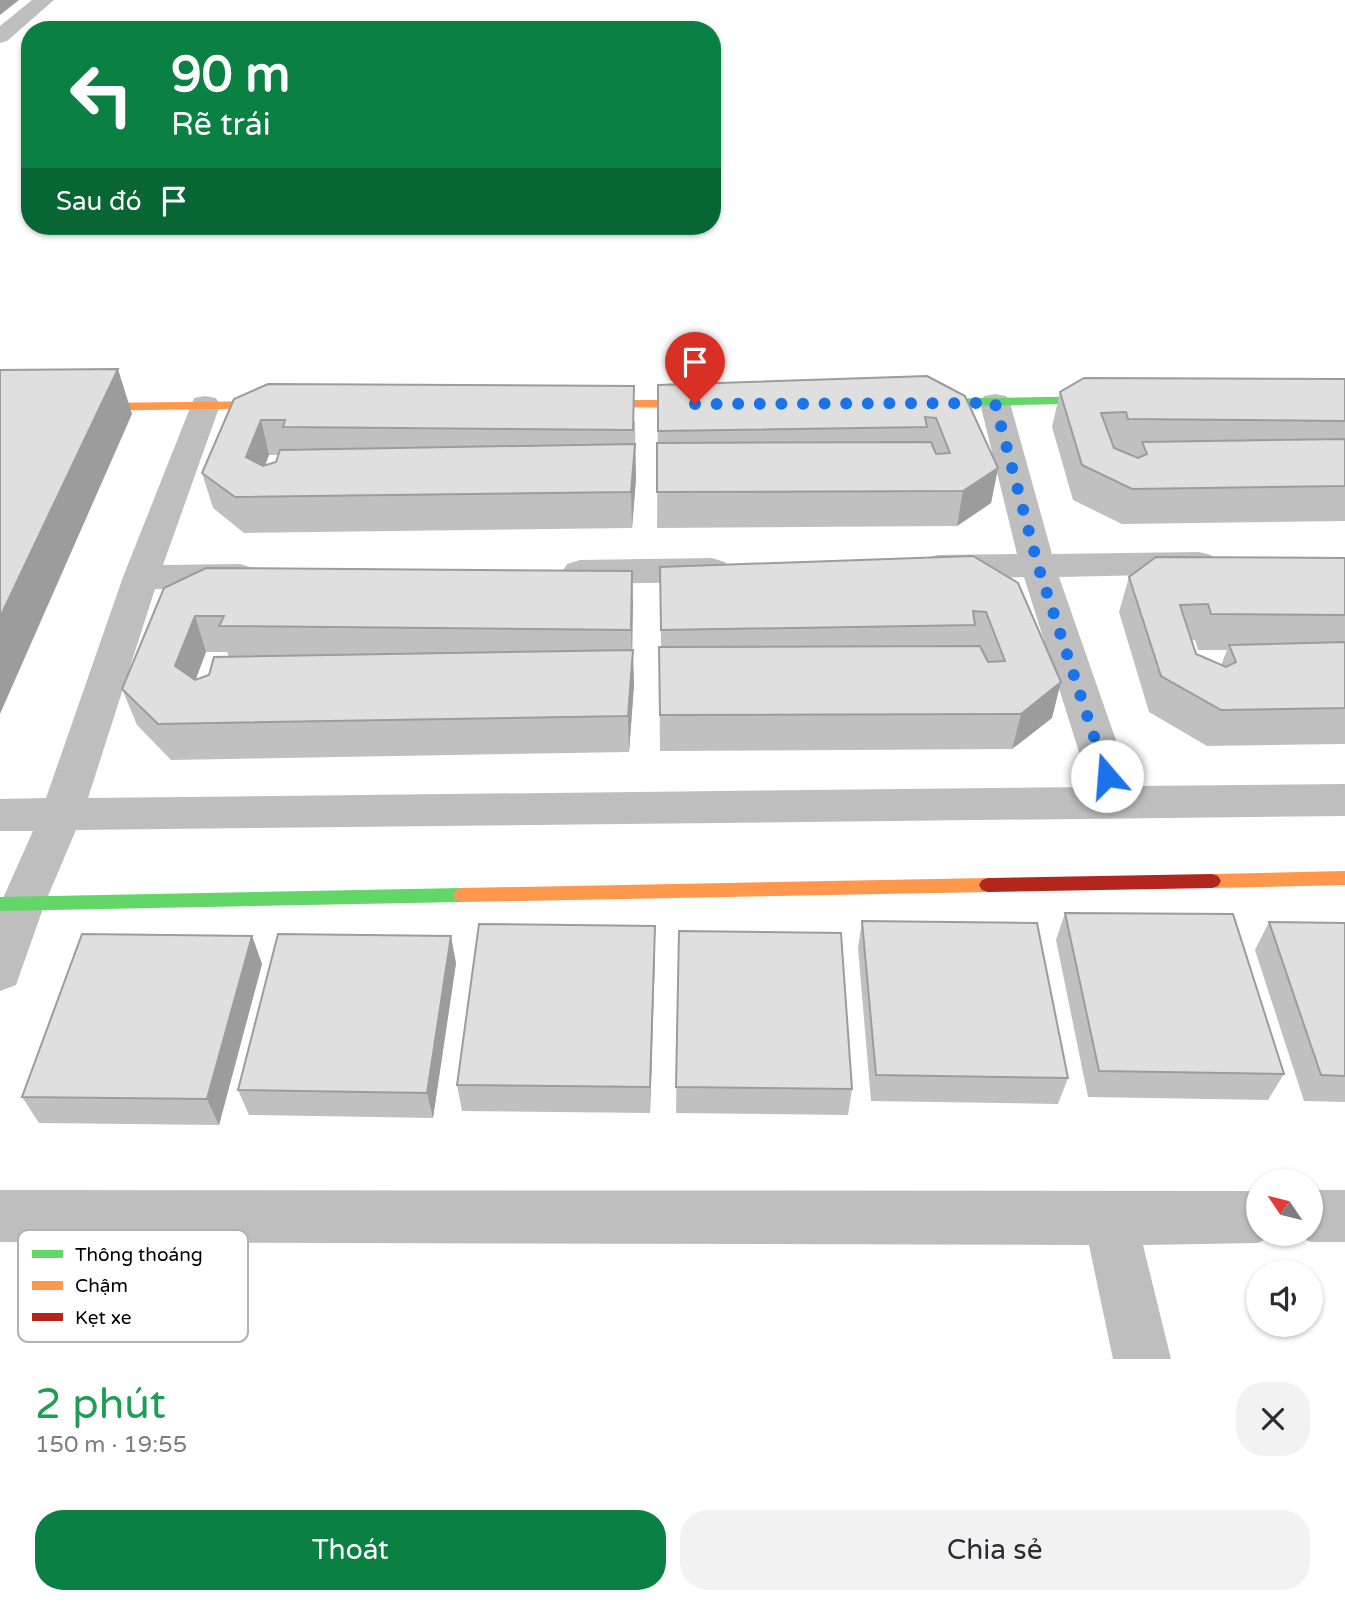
<!DOCTYPE html>
<html lang="vi">
<meta charset="utf-8">
<style>
:root{--surface:#fff;--page:#f2f2f3;--text:#2b2b33;--muted:#7c7c81;--accent:#0b8043}
body{margin:0;font-family:"Varela Round",sans-serif;background:var(--page);color:var(--text);height:100vh;display:flex;flex-direction:column;font-size:26px;white-space:nowrap}
*{box-sizing:border-box;margin:0}
p{font-size:23px;color:var(--muted)}
.icon{flex:none;width:38px;height:38px;fill:none;stroke:currentColor;stroke-width:2;stroke-linecap:round;stroke-linejoin:round}
.map{position:relative;height:1359px;overflow:hidden}
.sheet{display:flex;flex-direction:column;background:var(--surface);flex:1}
.sheet>*{flex:none}
.banner{position:absolute;left:21px;top:21px;width:700px;height:214px;border-radius:28px;box-shadow:0 2px 5px #0004;background:#0b8043;color:#fff;overflow:hidden}
.needle{width:46px;rotate:305deg}
.fabs{position:absolute;left:1246px;top:1169px;display:grid;gap:14px}
.fabs a{display:grid;place-items:center;width:77px;height:77px;border-radius:50%;background:var(--surface);box-shadow:0 2px 5px #0004;font-size:35px}
.pin{position:absolute;display:grid;place-items:center;width:60px;height:60px;color:#fff;margin:-72px -30px;border-radius:50% 50% 50% 0;rotate:-45deg;box-shadow:0 0 7px #0007}
.pin .icon{rotate:45deg}
.me{position:absolute;width:77px;margin:-38px;rotate:342deg;stroke-linejoin:round;filter:drop-shadow(0 0 5px #0008)}
.turn{display:flex;align-items:center;gap:24px;height:147px;padding:0 35px;font-size:32px}
.turn .icon{width:91px;height:91px;stroke-width:2.5}
.turn b{display:block;font-size:49px;line-height:60px}
.then{display:flex;align-items:center;height:66px;padding:0 35px;background:#0003;gap:14px;font-size:26px}
.round{display:grid;place-items:center;flex:none;width:74px;height:74px;border-radius:28px;background:var(--page)}
.summary{display:flex;align-items:center;justify-content:space-between;height:119px;padding:0 35px}
h1{font-size:42px;font-weight:600;line-height:52px;color:#1e9e55}
.cta{display:flex;gap:14px;margin-top:auto;padding:14px 35px}
.cta a{flex:1;height:80px;border-radius:28px;background:var(--accent);color:#fff;font-size:28px;font-weight:600;line-height:80px;text-align:center}
.cta a+a{background:var(--page);color:var(--text)}
.map>svg:first-child{display:block}
</style>
<div class="map">
<svg width="1345" height="1359" viewBox="0 0 1345 1359">
<rect width="100%" height="100%" fill="#fff"/>
<g fill="none" stroke-linecap="round" stroke-linejoin="round">
<!-- street -->
<path fill="#bebebe" fill-rule="evenodd" d="M32,0H54L7,41L0,43V26Z
M995,394L1006,396L1010,403L1052,554L1199,552L1211,555L1217,563L1211,571L1199,574L1059,577L1132,786L1345,784V816L76,830L45,903L16,985L0,991V905L33,831H0V799L46,798L123,577L194,398L205,396L216,398L220,405L163,565L240,564L253,568L258,576L253,584L240,588L155,589L88,798L1090,787L1024,577L937,579L924,575L919,567L924,559L937,555L1017,554L980,403L984,396Z
M712,558L725,562L730,570L725,578L712,582L580,584L567,580L562,572L567,564L580,560Z
M0,1190L1258,1191V1234H1277L1258,1243L1143,1245L1171,1359H1113L1089,1245L0,1242Z
M1311,1190H1345V1242H1311L1292,1234H1311Z"/>
<!-- fast -->
<path fill="#63d668" fill-rule="evenodd" d="M1111,396L1115,397V403L916,407L910,403L916,399Z
M462,888L468,890L471,895L468,900L462,902L0,911V897Z"/>
<!-- slow -->
<path fill="#ff974d" fill-rule="evenodd" d="M583,400H712L718,404L712,408L579,407L577,404Z
M285,401L291,405L289,408L0,412V404Z
M1345,871V885L1212,888L1206,886L1203,881L1206,876L1212,874Z
M988,878L994,880L997,885L994,890L988,892L462,902L456,900L453,895L456,890L462,888Z"/>
<!-- jam -->
<path fill="#b3261e" fill-rule="evenodd" d="M1212,874L1218,876L1221,881L1218,886L1212,888L988,892L982,890L979,885L982,880L988,878Z"/>
</g>
<!-- wall -->
<path fill="#c0c0c0" fill-rule="evenodd" d="M927,376L998,468L991,503L957,526L657,528L658,385Z
M1345,379V521L1122,524L1073,500L1052,427L1060,392Z
M234,399L635,421L636,479L632,528L244,533L213,508L202,473ZM269,455H278L276,462L265,465Z
M973,556L1052,718L1012,749L660,751L659,647H661L660,567Z
M1345,558V744L1207,746L1149,712L1119,612L1129,577ZM1192,640H1195L1198,650H1227L1221,665L1196,654Z
M632,571V650L634,685L629,752L171,760L137,725L122,689L164,588ZM206,652H227L229,657L209,675L196,679Z
M1065,913L1284,1074L1268,1100L1088,1097L1056,940Z
M862,921L1068,1078L1058,1104L871,1101L858,948Z
M1269,922L1345,923V1102L1304,1101L1255,950Z
M679,931L852,1089L848,1115L676,1113Z
M252,936L262,964L219,1125L39,1123L22,1097Z
M655,953L650,1113L462,1111L457,1085Z
M456,963L433,1118L249,1115L238,1090Z"/>
<!-- shaded-wall -->
<path fill="#9c9c9c" d="M0,0H19L0,15Z
M118,369L132,414L0,714V617Z
M634,386V455L635,444L636,479L632,528L631,492L634,458Z
M261,420L269,455L255,492L246,457Z
M998,468L991,503L957,526L963,491Z
M632,571L633,606L632,666L631,630Z
M195,616L206,652L187,702L175,666Z
M633,650L634,685L629,752L628,716Z
M1061,682L1052,718L1012,749L1021,714Z
M655,926V953L650,1113V1087Z
M252,936L262,964L219,1125L207,1099Z
M451,936L456,963L433,1118L427,1093Z"/>
<!-- building -->
<path fill="#dfdfdf" stroke="#9c9c9c" stroke-width="2" d="M118,369L0,617V370Z
M927,376L965,396L998,468L963,491L657,492V443L931,442L936,454L950,453L936,418L925,417L927,427L658,431V385Z
M1084,378L1345,379V421L1128,419L1126,412L1101,413L1114,448L1138,458L1147,454L1142,442L1345,439V486L1132,489L1082,465L1060,392Z
M268,384L634,386L633,430L283,427L285,420H261L246,457L263,466L276,462L280,450L635,444L631,492L235,497L202,473L234,399Z
M973,556L1018,583L1061,682L1021,714L660,715L659,647L980,646L988,662L1005,661L986,612L973,611L975,625L661,630L660,567Z
M1156,557L1345,558V615L1211,614L1208,604L1180,605L1196,654L1226,667L1236,662L1229,645L1345,642V708L1221,710L1161,676L1129,577Z
M206,568L632,571L631,630L219,626L224,616H195L175,666L195,680L209,675L214,657L633,650L628,716L158,724L122,689L164,588Z
M1065,913L1233,914L1284,1074L1099,1071Z
M862,921L1037,923L1068,1078L876,1075Z
M1269,922L1345,923V1076L1321,1075Z
M479,924L655,926L650,1087L457,1085Z
M679,931L841,933L852,1089L676,1087Z
M82,934L252,936L207,1099L22,1097Z
M278,934L451,936L427,1093L238,1090Z"/>
<g fill="none" stroke-linecap="round" stroke-linejoin="round">
<!-- route -->
<path stroke="#1a73e8" stroke-width="12" stroke-dasharray="0 21.6" d="M695,404L995,403L1038,566L1107,776"/>
</g>
<!-- legend -->
<rect x="18" y="1230" width="230" height="112" rx="10" fill="#fff" stroke="#b2b2b2" stroke-width="2"/>
<rect x="32" y="1250" width="31" height="8" fill="#63d668"/>
<rect x="32" y="1281" width="31" height="9" fill="#ff974d"/>
<rect x="32" y="1313" width="31" height="8" fill="#b3261e"/>
<g font-size="19" fill="#000">
<text x="75" y="1261">Thông thoáng</text>
<text x="75" y="1292">Chậm</text>
<text x="75" y="1324">Kẹt xe</text>
</g>
</svg>
<div class="fabs">
<a><svg class="needle" viewBox="-14 -14 28 28"><path d="M0-13l5 13h-10z" fill="#e53935"/><path d="M0 13l5-13h-10z" fill="#7c7c81"/></svg></a>
<a><svg class="icon" aria-label="sound" viewBox="0 0 24 24"><path d="M4 9h4l5-4v14l-5-4H4zM17 9q2 3 0 6"/></svg></a>
</div>
<div class="pin" style="left:695px;top:404px;background:#d93025"><svg class="icon" aria-label="arrive" viewBox="0 0 24 24"><path d="M6 21V4h12l-3 4 3 4H6"/></svg></div>
<svg class="me" style="left:1107px;top:776px" viewBox="-20 -20 40 40"><circle r="19" fill="#fff"/><path d="M0-13L10 11 0 6-10 11z" fill="#1a73e8"/></svg>
<div class="banner">
<div class="turn"><svg class="icon" aria-label="left" viewBox="0 0 24 24"><path d="M17 20v-9H6M10 6l-5 5 5 5"/></svg><div><b>90 m</b>Rẽ trái</div></div>
<div class="then">Sau đó<svg class="icon" aria-label="arrive" viewBox="0 0 24 24"><path d="M6 21V4h12l-3 4 3 4H6"/></svg></div>
</div>
</div>
<section class="sheet">
<div class="summary"><div><h1>2 phút</h1><p>150 m · 19:55</p></div><a class="round"><svg class="icon" aria-label="close" viewBox="0 0 24 24"><path d="M6 6l12 12M18 6L6 18"/></svg></a></div>
<div class="cta"><a>Thoát</a><a>Chia sẻ</a></div>
</section>
